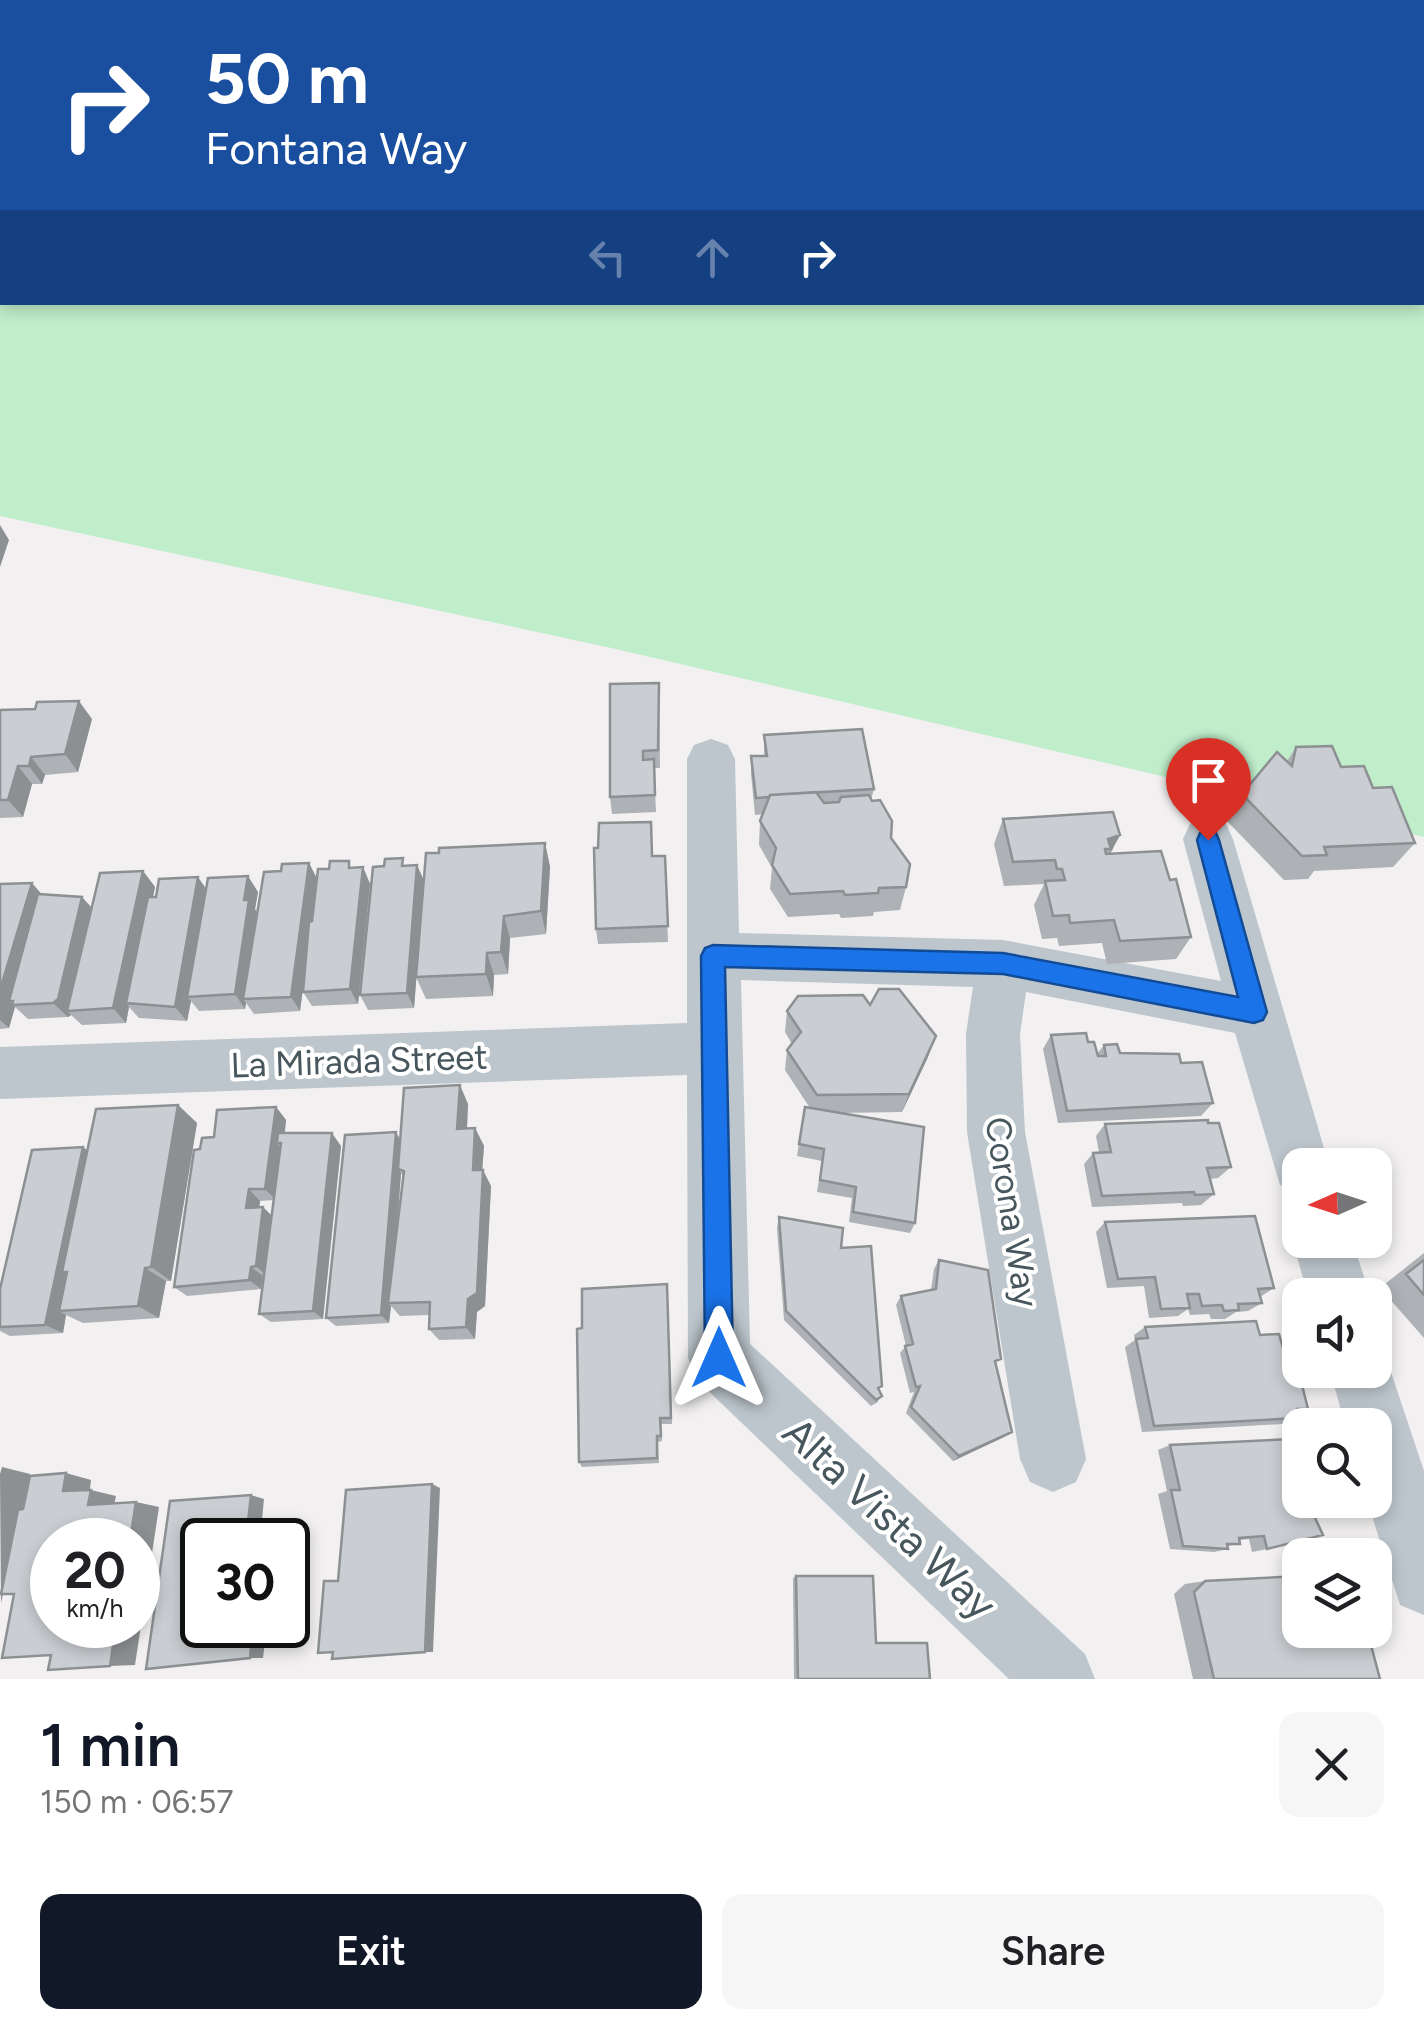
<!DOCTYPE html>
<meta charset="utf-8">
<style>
:root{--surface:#fff;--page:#f6f6f6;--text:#202124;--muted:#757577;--accent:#111827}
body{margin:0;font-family:Figtree,sans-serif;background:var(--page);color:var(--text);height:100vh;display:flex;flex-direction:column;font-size:38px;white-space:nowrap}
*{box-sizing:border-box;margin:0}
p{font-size:32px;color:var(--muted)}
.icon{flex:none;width:55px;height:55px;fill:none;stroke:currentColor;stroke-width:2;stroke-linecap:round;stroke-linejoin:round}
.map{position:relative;height:1679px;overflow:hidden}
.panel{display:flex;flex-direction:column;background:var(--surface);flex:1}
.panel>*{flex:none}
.guide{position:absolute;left:0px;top:0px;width:1425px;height:305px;box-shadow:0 5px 15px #0003;background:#1a4fa0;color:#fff;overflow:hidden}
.needle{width:65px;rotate:267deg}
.buttons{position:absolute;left:1282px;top:1148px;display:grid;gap:20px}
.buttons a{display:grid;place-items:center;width:110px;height:110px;border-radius:20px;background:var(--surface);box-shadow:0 5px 15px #0003;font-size:50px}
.speed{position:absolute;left:30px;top:1518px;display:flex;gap:20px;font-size:50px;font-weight:700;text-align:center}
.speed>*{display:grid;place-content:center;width:130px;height:130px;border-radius:50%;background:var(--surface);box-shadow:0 5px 15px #0003;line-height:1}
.speed small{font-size:25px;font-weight:400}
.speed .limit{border:5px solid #111;border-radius:15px;background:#fff;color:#111}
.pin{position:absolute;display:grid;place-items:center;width:85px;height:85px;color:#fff;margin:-102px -42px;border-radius:50% 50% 50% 0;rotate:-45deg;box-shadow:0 0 10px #0007}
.pin .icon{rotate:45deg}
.me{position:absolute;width:110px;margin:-55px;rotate:0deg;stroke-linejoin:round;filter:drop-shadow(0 0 8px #0008)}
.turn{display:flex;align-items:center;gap:35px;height:210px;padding:0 40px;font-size:45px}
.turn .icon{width:130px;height:130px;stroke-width:2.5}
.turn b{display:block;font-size:70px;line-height:85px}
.lanes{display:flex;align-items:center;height:95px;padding:0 40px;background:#0003;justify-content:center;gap:50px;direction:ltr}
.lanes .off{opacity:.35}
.round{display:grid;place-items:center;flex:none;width:105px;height:105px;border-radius:20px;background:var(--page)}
.summary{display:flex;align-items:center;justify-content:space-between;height:170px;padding:0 40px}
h1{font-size:60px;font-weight:600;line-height:75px;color:var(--accent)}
.cta{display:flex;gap:20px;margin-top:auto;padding:20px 40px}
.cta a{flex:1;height:115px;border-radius:20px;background:var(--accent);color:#fff;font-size:40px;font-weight:600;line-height:115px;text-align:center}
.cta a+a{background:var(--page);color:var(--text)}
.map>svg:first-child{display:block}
</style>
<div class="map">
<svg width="1424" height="1679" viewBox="0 0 1424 1679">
<rect width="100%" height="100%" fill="#f2f0f0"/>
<!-- green -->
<path fill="#c0eecb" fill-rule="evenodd" d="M0,0H1424V837L616,649L0,516ZM2,2H1422V302H2Z"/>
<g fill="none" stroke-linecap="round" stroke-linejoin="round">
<!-- minor -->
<path fill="#bcc6cc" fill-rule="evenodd" d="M605,0H635V2H606Z
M711,739L728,745L735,759L739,933L1003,940L1221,981L1183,839L1190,824L1208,818L1226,824L1233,839L1329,1165H1300V1193L1280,1185L1235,1033L1026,992L1020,1034L1025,1132L1086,1459L1076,1482L1053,1492L1030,1482L1020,1459L967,1132L966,1034L973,987L741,980L750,1344L1085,1654L1095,1679H1009L697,1380L688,1358L687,1075L0,1099V1047L687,1023V759L694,745Z
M1300,1221V1240H1352L1370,1295H1308L1292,1240Z
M1375,1344L1383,1348L1424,1471V1615L1400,1605L1367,1500H1375V1425H1345L1330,1370H1375Z"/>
</g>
<!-- wall -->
<path fill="#aeb1b5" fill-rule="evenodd" d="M659,683L660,768H654L656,812L612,814L610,797Z
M0,710L92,719L78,772L45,775L42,784H32L23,817L0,818Z
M764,735L874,789L871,800L891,838L906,887L900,910L874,912L873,916L841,918L839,914L788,917L770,889L772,868L759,845L760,821L763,814L755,815L751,774V756H764Z
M1296,747L1341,767L1373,788L1415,843L1393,867L1314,871L1308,879L1284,880L1226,820L1242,794L1287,761Z
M1003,819L1120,835L1110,854L1170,880L1191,937L1176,959L1107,964L1102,943L1059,946L1057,938L1042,939L1034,905L1044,884L1004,886L994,844Z
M545,843L550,867L546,934L510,938L508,974L494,975L493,996L426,999L416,977Z
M653,856H665L668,942L598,944L596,929Z
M309,863L317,879L353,868L363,867L370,884L358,1004L312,1006L303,992L304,982L300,1011L254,1014L246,1003L245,1009L199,1011L191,1001L187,1021L139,1018L129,1007L126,1023L82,1025L71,1015L68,1017L28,1019L15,1007L9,1028L0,1029V884L43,895L82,897L92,908L143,871L155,887L153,897L206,888L258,892L255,909L257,913L281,871Z
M406,865H417L424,881L414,1008L368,1010L360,995Z
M787,1011L928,1057L902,1112L838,1113L915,1223L910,1233L849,1222L852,1198L817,1192L822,1161L797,1156L805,1107L810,1108L785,1070L787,1050L792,1044L785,1032Z
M1051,1035L1088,1042L1097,1054L1104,1045L1120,1053L1181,1063L1213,1103L1201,1116L1058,1123L1043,1049Z
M468,1104L467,1129L475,1128L484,1146L482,1170L491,1186L485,1306L477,1312L475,1339L439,1340L429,1329L430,1315L400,1316L391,1306L389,1323L336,1326L326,1318L400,1140ZM401,1173L403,1177L396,1241Z
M178,1105L197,1123L171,1281H166L159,1318L83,1323L66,1315L63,1333L10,1336L0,1331V1289L83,1147L87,1150Z
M276,1107L286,1120L285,1133L341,1146L323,1319L271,1322L259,1314L264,1276H263L261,1289L187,1296L174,1287L200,1149L214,1137ZM274,1200L272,1216L263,1207H259L260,1201Z
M1105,1124L1231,1167L1218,1178L1210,1179L1214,1194L1201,1205L1183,1206L1182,1203L1092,1207L1084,1164L1093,1153L1099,1152L1096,1136Z
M779,1217L841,1248L879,1390L878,1402L871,1406L784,1320L777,1228Z
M1105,1222L1274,1288L1260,1297L1262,1303L1248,1311L1236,1312L1225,1319H1211L1209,1314L1190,1315L1188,1309L1178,1316L1149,1318L1144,1286L1107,1288L1096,1232Z
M1424,1253V1338L1380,1288Z
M939,1260L996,1364L1012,1432L1004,1437L953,1461L906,1413L914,1392L910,1393L900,1353L906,1346L896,1305L901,1296L931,1290L934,1269Z
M667,1284L672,1424H662V1441L658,1442L659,1463L582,1467L579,1462L582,1328Z
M1145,1327L1260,1335L1289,1369L1308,1409L1298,1413L1299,1418L1283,1424L1142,1432L1125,1347L1135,1340L1134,1335Z
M1170,1445L1324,1506L1311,1509L1267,1549L1252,1552L1249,1539L1240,1540V1544L1227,1546L1228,1549L1214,1552L1170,1549L1158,1494L1167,1491L1158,1450Z
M796,1576L876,1643L930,1679H794L793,1578Z
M1205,1581L1380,1679H1193L1174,1594L1185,1584Z"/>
<!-- shaded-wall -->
<path fill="#8d9093" d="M0,525L9,540L0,567Z
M79,701L92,719L78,772L65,754Z
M31,757L45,775L42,784L29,766Z
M18,766L32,784L23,817L8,800Z
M1120,835L1107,859L1106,860L1111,849L1108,839Z
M545,843L550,867L546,934L541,911Z
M309,863L317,879L300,1011L291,997Z
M417,865L424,881L414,1008L407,993Z
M363,867L370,884L358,1004L350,989Z
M143,871L155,887L130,1004L126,1003L129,1007L126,1023L113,1008Z
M248,876L258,892L255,909L259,916L243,999L246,1003L245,1009L235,994Z
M198,877L209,893L187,997L191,1001L187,1021L175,1007Z
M32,883L46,899L13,1001H9L15,1007L9,1028L0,1020V990Z
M82,897L96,913L67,1011L71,1015L68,1017L53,1003Z
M504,916L510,938L508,974L501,952Z
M487,953L494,975L493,996L486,974Z
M936,1036L928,1057L902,1112L909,1094Z
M460,1085L468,1104L466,1147L457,1129Z
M178,1105L197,1123L171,1281L151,1267Z
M276,1107L286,1120L283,1145L281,1143H277L283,1150L276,1200L265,1189Z
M475,1128L484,1146L481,1187L473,1170Z
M396,1132L403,1145L398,1169L401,1173L391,1303H388L391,1306L389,1323L381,1315Z
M332,1133L341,1146L323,1319L313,1311Z
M83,1147L98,1159L67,1272H62L74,1278L59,1311L66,1315L63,1333L45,1325Z
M483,1170L491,1186L485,1306L477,1312L475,1339L466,1327L468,1299Z
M249,1189L260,1201L258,1219L246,1208Z
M263,1207L274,1218L267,1276L256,1266Z
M251,1267L263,1276L261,1289L249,1280Z
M145,1268L166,1281L159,1318L138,1306Z
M1012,1432L1004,1437L953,1461L959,1456Z
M2,1467L30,1474L1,1603L0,1474Z
M66,1473L91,1480L89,1497L63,1491Z
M432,1484L440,1488L433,1652H425Z
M91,1490L116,1496L113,1510L88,1505Z
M251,1495L264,1499L260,1540H246Z
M136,1502L159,1507L135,1665L110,1666L116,1625H138V1540H130Z
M253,1625H267L263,1658H250Z"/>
<!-- building -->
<path fill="#caced2" stroke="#8d9093" stroke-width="2.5" d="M659,683L658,750L643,751V760L654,759L655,795L610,797V684Z
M79,701L65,754L31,757L29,766H18L8,800H0V710L35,709L37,702Z
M862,729L874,789L770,795L769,797L756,798L751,756H767L764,735Z
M1332,746L1341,767L1364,766L1373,788L1392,787L1415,843L1324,847L1327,855L1302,856L1242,794L1277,752L1292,766L1296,747Z
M816,792L824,803L839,802L841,797L869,795L872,801L880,800L892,821L891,838L910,864L906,887L879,888L878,893L845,895L843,891L790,894L772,865L776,848L760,821L770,795Z
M1113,812L1120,835L1108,839L1111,849H1105L1106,854L1161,851L1170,880L1176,879L1191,937L1120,941L1114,920L1070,923L1069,915L1053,916L1045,881L1065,880L1062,869H1057L1055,860L1013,862L1003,819Z
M651,822L652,856H665L668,926L596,929L594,848H598L599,823Z
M545,843L541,911L504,916L501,952L487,953L486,974L416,977L426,853H439V848Z
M403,858L402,866L417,865L407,993L360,995L373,867L384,866L385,859Z
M330,861H349V868L363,867L350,989L303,992L309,922L312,921L318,869H329Z
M309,863L291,997L243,999L264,872L281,871L282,864Z
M143,871L113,1008L67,1011L100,873Z
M248,876L244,900H249L235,994L187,997L208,878Z
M198,877L175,1007L126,1003L148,897H156L159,879Z
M32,883L0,990V884Z
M38,894L82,897L58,999L53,1003L12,1005L13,1001H9Z
M879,989H899L936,1036L909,1094L817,1095L787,1050L801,1032L787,1011L798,996L863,995L870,1005Z
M1086,1033L1088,1042H1094L1098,1056H1106L1104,1045L1117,1044L1120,1053L1179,1054L1181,1063L1202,1062L1213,1103L1067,1111L1051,1035Z
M460,1085L457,1129L475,1128L473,1170H483L477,1293L468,1299L466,1327L429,1329L430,1302L388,1303L404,1171L398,1169L404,1088Z
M178,1105L151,1267L145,1268L138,1306L59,1311L67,1272H62L96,1109Z
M276,1107L265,1189H249L246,1208L263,1207L256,1266L251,1267L249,1280L174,1287L194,1150L200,1149L202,1138L214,1137L217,1110Z
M805,1107L924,1127L915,1223L853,1212L856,1187L820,1180L824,1149L799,1144Z
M1208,1120V1123H1219L1231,1167L1207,1168L1214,1194L1195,1195L1194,1192L1102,1196L1093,1153L1111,1152L1105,1124Z
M396,1132L381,1315L326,1318L345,1135Z
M278,1133H332L313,1311L259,1314L281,1143H277Z
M83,1147L45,1325L0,1327V1289L32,1150Z
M1255,1216L1274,1288L1258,1289L1262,1303L1238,1304L1239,1310L1224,1311L1222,1305L1202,1306L1199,1294H1187L1190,1308L1161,1309L1155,1277L1118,1279L1105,1222Z
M779,1217L843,1228L841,1248L871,1246L882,1386L878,1388L882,1396L876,1400L786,1311Z
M939,1260L988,1270L1001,1359L995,1361L1012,1432L959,1456L911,1407L920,1386L916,1387L905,1346L913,1344L901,1296L936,1289Z
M1424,1260V1295L1406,1274Z
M667,1284L671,1418H660L661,1436H657V1458L579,1462L577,1329L582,1328V1289Z
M1256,1321L1260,1335L1279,1334L1289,1369H1298L1308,1409H1297L1299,1418L1154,1426L1136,1339L1148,1338L1145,1327Z
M1291,1439L1292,1442H1300V1500H1322L1324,1506L1310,1507L1323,1535L1267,1549L1264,1536L1239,1538L1240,1544H1227L1228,1549L1183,1546L1171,1490H1180L1170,1445Z
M66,1473L63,1491L91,1490L88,1505L136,1502L130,1540H52V1625H116L110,1666L48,1670L51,1655L2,1658L14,1594H1L18,1510L23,1509L30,1476Z
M432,1484L425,1652L332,1659L333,1652L318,1653L324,1581H338L346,1490Z
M251,1495L246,1540H202V1625H253L250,1658L146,1669L170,1501Z
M796,1576H873L876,1643H927L930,1679H798Z
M1300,1576V1630H1367L1380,1679H1214L1194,1592L1205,1581Z"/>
<!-- route -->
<path fill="#1a73e8" stroke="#114b97" stroke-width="2.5" d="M1208,830L1216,833L1219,840L1267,1012L1263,1020L1254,1023L1003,974L725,967L733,1358L729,1368L719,1372L709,1368L705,1358L701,956L705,948L713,945L1003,953L1238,997L1197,840L1200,833Z"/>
<g text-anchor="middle" stroke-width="8" stroke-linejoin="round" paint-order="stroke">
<!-- street labels -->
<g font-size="35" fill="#48565d" stroke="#fff">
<text transform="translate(359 1061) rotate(-2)" y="12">La Mirada Street</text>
<text transform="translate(1012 1212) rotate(81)" y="12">Corona Way</text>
</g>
<!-- near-street labels -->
<g font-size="42" fill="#48565d" stroke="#fff">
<text transform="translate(890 1518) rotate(43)" y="15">Alta Vista Way</text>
</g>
</g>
</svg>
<div class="buttons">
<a><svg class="needle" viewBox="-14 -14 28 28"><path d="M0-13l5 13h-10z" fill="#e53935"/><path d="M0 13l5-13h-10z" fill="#757577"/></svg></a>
<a><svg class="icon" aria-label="sound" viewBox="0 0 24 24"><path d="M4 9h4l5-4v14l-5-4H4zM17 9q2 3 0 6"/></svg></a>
<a><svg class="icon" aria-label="search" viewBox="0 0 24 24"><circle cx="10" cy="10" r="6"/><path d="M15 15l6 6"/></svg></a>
<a><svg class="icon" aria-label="layers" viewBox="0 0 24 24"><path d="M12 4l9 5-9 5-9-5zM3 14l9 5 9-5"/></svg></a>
</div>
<div class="speed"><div>20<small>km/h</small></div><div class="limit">30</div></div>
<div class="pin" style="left:1208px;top:840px;background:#d93025"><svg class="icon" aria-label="arrive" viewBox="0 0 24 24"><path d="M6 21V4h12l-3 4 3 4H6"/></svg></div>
<svg class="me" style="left:719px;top:1358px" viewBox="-20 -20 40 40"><path d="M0-17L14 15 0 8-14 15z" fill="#1a73e8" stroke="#fff" stroke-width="4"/></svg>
<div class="guide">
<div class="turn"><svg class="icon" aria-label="right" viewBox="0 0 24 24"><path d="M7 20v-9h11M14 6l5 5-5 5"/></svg><div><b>50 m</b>Fontana Way</div></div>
<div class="lanes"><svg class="icon off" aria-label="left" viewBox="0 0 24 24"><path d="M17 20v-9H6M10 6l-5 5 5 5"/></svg><svg class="icon off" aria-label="ahead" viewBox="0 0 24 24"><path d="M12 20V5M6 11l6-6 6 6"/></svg><svg class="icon" aria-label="right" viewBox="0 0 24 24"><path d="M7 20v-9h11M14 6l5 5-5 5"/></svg></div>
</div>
</div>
<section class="panel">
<div class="summary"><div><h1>1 min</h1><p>150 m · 06:57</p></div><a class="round"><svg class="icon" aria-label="close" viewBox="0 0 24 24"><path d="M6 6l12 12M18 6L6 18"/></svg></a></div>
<div class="cta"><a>Exit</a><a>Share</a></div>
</section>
